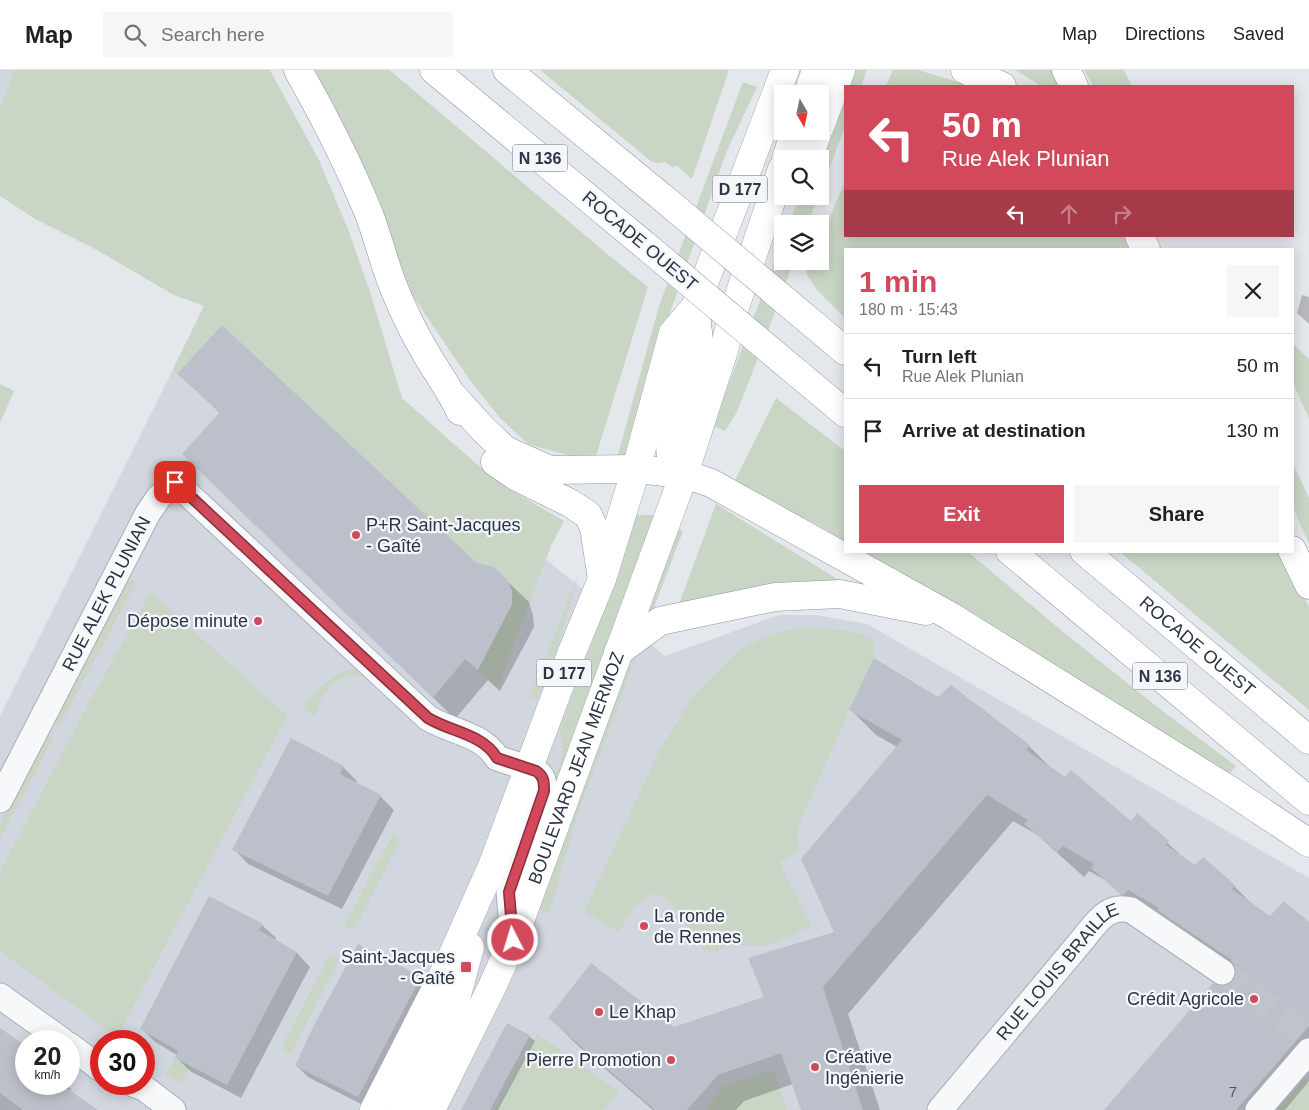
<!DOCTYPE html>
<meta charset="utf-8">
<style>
:root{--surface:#fff;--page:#f6f6f6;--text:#202124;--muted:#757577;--line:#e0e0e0;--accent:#d1495b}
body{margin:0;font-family:Helvetica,sans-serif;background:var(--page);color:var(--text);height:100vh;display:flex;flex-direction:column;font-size:19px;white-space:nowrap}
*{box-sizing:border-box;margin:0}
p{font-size:16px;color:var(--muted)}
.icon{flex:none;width:28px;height:28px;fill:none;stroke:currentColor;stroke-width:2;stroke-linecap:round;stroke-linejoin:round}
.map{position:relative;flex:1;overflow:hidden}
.panel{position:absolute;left:844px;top:178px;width:450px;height:305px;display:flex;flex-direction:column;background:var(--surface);border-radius:0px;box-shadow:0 2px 12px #0003}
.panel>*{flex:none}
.guide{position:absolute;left:844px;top:15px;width:450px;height:152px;border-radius:0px;box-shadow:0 2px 12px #0003;background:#d1495b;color:#fff;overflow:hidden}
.needle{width:32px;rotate:171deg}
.buttons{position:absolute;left:774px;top:15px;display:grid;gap:10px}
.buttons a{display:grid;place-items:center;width:55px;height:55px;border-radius:0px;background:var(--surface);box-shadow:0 2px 12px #0003;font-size:25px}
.speed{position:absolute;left:15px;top:960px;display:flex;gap:10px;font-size:25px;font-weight:700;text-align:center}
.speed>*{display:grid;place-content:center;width:65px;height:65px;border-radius:50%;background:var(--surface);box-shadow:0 2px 12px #0003;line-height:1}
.speed small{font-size:12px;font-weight:400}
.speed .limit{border:8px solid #d22;background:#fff;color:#111}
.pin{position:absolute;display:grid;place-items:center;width:42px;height:42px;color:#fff;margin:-21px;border-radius:10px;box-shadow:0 2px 8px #0006}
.me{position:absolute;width:55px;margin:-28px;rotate:355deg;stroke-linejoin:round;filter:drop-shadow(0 0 4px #0008)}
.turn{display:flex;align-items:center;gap:18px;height:105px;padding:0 15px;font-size:22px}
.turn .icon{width:65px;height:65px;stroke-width:2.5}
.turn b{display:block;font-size:35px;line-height:42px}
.lanes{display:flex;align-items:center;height:48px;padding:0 15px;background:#0003;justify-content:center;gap:25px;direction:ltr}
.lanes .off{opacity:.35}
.round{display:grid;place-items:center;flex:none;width:52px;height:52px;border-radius:0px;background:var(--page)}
.head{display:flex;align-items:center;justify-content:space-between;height:85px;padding:0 15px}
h1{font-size:30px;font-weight:700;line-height:38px;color:var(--accent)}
.action{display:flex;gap:10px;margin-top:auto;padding:10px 15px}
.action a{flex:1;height:58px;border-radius:0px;background:var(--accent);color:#fff;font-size:20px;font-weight:700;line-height:58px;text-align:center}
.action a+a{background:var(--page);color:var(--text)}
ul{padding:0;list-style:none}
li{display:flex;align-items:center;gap:15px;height:65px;padding:0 15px;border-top:1px solid var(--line)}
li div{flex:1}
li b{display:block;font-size:19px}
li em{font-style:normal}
header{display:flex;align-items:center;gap:30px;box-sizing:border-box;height:70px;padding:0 25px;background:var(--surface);border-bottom:1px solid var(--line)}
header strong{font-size:24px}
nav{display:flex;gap:28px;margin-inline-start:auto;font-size:18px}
.search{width:350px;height:45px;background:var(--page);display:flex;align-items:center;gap:12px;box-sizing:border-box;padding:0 18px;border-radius:0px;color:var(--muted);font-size:19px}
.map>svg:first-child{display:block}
</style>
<header>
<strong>Map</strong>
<div class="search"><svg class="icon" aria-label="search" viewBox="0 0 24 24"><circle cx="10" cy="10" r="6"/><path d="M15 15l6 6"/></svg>Search here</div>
<nav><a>Map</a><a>Directions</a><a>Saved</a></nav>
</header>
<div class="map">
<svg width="1309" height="1040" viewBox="0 0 1309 1040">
<rect width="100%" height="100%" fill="#e4e7ec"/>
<!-- built -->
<path fill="#d2d6de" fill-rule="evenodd" d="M0,0H14L0,37Z
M218,209L465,424L665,586L779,545H816L867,554L1309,808V1040H0V646ZM26,971H69V1014H26ZM101,971H144V1014H101Z"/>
<!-- green -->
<path fill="#c9d6c5" d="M14,0H270L318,88L348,159L371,225L402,328L480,397L504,416L564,451L551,476L497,619L478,600L512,534V521L507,509L494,497L477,493L222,255L177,304L173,299L204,236L174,225L97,180L35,149L0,126V37Z
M308,0H389L392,2L600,178L648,217L596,386H571L528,374L500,348L469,309L408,219Z
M540,0H729L692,109L676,95L674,98L664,92L658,93L652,92Z
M848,0H867L861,16H845V57L820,122V89Z
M893,0H918L971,16H886Z
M1015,0H1056L1065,16H1041Z
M1084,0H1124L1132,16H1093Z
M743,12L757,17L726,83L667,251L628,384L623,388H617L659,236Z
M845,112V166H1125L1131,179H845V248L817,220L806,203L811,191H820V169Z
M800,126H818L808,154H789Z
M782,172V191H794L751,306L737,342L725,361L713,356Z
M1292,273L1309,289V349L1293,313Z
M0,314L14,321L0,353Z
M776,328L845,381V471L816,454L734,412Z
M1292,392L1309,428V474L1293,437Z
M716,434L847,515L799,511L739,521L679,534Z
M634,445H657L555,723L550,721L563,684L560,659L601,549Z
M674,457L683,461L652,543H646Z
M861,481H967L1062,561L1160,639L1236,696L1228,706Z
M1119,481H1282L1309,537V640Z
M578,505L556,583L537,629L529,626L537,611Z
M129,509L136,513L59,657L53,653Z
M151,522L287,646L117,967L0,881V802L86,638Z
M810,557L845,560L874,569V588L849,640L797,760L798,781L779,792L812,856L770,875H726L718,881L704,880L669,831L653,822L635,836L619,862L584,842L659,681L693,626L739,580L764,567L794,559Z
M641,574L576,749L549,844L535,838L623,597Z
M356,598L370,601L368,607C337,599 322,622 314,647L303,637L306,632C321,617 333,602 356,598Z
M47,665L53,669L0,769V754Z
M392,766L401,770L354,860L344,856Z
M330,884L340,889L291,983L281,978Z
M537,964L620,1022L603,1040H495Z
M175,988L190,996L181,1013L165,1005Z
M773,1000L787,1040H707L722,1017Z
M1305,1009L1309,1013V1040H1278Z"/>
<!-- shadow -->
<path fill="#0003" d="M1302,225L1309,227V254L1297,243Z
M179,304L477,494L506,510L529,532L533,545L534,557L500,621L488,610L455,649L206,406L221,344Z
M951,616L1029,676L1051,698L1131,753L1137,745L1187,791L1234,816L1255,837L1270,848L1309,854V1011L1285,1040H1105L1220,918L1228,916L1235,910L1237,901L1185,866L1149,850L1105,810L1089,801L1084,807L1036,764L1013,751L848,944L880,1040H802L793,1014L744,1031L736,1040H653L576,974L550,948L674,958L766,927L836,863L897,677L876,665L850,639L938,629Z
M343,697L357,711L356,714L380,726L394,740L342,839L248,794L234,779Z
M262,855L276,868L275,870L297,883L310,897L241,1028L190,1001L176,987L177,985L155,972L141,958Z
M358,876L421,908L433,920L371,1039L308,1007L296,995Z
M0,959L26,978V1014H66L71,1019L70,1021L96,1040H0Z
M529,966L535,971L498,1040H462Z"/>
<!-- building -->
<path fill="#bbc0ca" d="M222,255L477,493L494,497L507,509L512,521V534L478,600L465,589L433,628L182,384L220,342L177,304Z
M874,588L938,627L951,615L1030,675L1026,680L1065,707L1071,700L1131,751L1137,743L1169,771L1166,775L1195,795L1203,787L1235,815L1232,819L1270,846L1284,831L1309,852V956L1236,1040H1104L1213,913L1221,916L1228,915L1234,910L1236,904L1235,896L1231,891L1232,890L1157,840L1159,838L1128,820L1124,825H1122L1091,798L1094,794L1063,776L1057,782L1024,754L1028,750L987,725L823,917L863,1040H801L781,983L718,1005L687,1040H655L548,948L591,893L674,957L764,927L748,888L834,862L801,789L902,670L849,640Z
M291,668L344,696L340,704L381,725L328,826L232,780Z
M209,826L263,854L259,860L297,882L227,1015L175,988L178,981L140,959Z
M358,874L421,907L358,1027L295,996L311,961Z
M507,953L530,965L490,1040H461Z
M0,958L26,976V1014H61L98,1040H23L0,1023Z"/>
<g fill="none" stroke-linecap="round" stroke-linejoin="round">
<!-- minor-tunnel -->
<path stroke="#bfc3cb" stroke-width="25" stroke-dasharray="25 12" stroke-linecap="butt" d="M1222,902L1245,918L1303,962"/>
<defs>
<g id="minor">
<path id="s1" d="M0,730L148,443L159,427L175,412L428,648C451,662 483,664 497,688L536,701C544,707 544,712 544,721L509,822L513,870"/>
<path d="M0,926L63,971"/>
<path d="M69,975L101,999"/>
<path d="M133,1014L144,1018L173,1040"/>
<path id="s2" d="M940,1040L1083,869C1097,852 1107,834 1131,840L1222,902"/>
<path d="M1258,1040L1309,981"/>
</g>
<g id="major">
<path d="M808,24L816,0"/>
<path d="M820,57L841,0"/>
<path d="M786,89L795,61"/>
<path d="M808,89L818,61"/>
<path d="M374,1040L450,891L493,794L572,582L602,509L636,399L673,263L695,237L785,0"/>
<path d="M404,1040L453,939L470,877"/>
<path id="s3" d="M431,1040L492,917L513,870L684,404L724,280L734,240L782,99"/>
</g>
<g id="highway">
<path d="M298,0C324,46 349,95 369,144C379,170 385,198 396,223C405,245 415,265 427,285C438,304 451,321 460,341"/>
<path d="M434,0L647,177"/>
<path d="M507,0L663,128"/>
<path d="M965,0L1002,16"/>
<path d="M1066,0L1074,16"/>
<path d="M1139,166L1146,179"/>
<path d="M813,254L845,281"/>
<path d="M796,302L845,343"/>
<path d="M452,325L483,359L505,380L550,400L636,399L684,404L711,413L950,546L1231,721L1309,773"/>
<path d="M495,392L517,407L570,433L588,445L594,458L602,509"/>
<path d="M684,404C669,393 669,381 671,363L699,271L695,237"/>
<path d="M1292,480L1309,515"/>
<path d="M1010,481L1309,731"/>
<path id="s4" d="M1084,481L1309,670"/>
<path d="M618,582L660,551L775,527L840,524L926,541"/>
</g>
</defs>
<!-- minor casing -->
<use href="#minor" stroke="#a9aeb7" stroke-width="27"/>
<!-- major casing -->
<use href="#major" stroke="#a3abb8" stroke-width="29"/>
<!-- highway casing -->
<use href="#highway" stroke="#8b94a3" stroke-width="29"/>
<!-- minor -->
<use href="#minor" stroke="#f7f8fa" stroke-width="25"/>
<!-- major -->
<use href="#major" stroke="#fff" stroke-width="28"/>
<!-- highway -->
<use href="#highway" stroke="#fff" stroke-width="28"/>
<defs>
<path id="highway-bridge" d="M663,128L813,254
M647,177L796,302"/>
</defs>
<!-- highway-bridge casing -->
<use href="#highway-bridge" stroke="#8b94a3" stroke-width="29" stroke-linecap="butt"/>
<!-- highway-bridge -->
<use href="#highway-bridge" stroke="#fff" stroke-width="28"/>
</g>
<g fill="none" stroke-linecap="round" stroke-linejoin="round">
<defs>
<path id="route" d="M175,412L428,648C451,662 483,664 497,688L536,701C544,706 544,712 544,721L509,822L513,870"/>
</defs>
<!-- route casing -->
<use href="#route" stroke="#882f3b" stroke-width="12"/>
<!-- route -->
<use href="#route" stroke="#d1495b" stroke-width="9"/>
</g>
<!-- markers -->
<g fill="#d1495b" stroke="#f4f6f9" stroke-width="2">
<circle cx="356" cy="465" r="5"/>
<circle cx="258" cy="551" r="5"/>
<circle cx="644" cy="856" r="5"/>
<rect x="460" y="891" width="12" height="12" rx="2.5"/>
<circle cx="1254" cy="929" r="5"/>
<circle cx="599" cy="942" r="5"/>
<circle cx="671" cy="990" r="5"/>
<circle cx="815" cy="997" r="5"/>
</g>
<g text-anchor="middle" stroke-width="4.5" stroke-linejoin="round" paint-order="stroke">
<!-- number labels -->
<g font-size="15" fill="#4f5766">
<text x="1233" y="1027">7</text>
</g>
<!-- shield labels -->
<g fill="#f4f6f9" stroke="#676e7b" stroke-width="1">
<rect x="512.5" y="74.5" width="55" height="27" rx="4"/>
<rect x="712.5" y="105.5" width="55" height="27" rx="4"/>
<rect x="536.5" y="589.5" width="55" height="27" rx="4"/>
<rect x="1132.5" y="592.5" width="55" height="27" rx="4"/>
</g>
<g font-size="16" font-weight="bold" fill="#2b3445">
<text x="540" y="94">N 136</text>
<text x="740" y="125">D 177</text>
<text x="564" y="609">D 177</text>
<text x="1160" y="612">N 136</text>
</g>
<!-- street labels -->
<g font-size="18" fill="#2b3445" stroke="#f4f6f9">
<text transform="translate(640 171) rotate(40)" y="6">ROCADE OUEST</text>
<text dy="6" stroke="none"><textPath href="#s1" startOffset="232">RUE ALEK PLUNIAN</textPath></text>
<text dy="6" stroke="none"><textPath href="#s4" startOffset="148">ROCADE OUEST</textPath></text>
<text dy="6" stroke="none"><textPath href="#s3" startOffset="372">BOULEVARD JEAN MERMOZ</textPath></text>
<text dy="6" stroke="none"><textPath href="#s2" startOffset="182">RUE LOUIS BRAILLE</textPath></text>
</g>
<!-- poi labels -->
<g font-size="18" fill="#2b3445" stroke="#f4f6f9" text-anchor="start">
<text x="366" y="461">P+R Saint-Jacques<tspan x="366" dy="21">- Gaîté</tspan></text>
<text x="248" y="557" text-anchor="end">Dépose minute</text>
<text x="654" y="852">La ronde<tspan x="654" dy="21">de Rennes</tspan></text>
<text x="455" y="893" text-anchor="end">Saint-Jacques<tspan x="455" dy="21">- Gaîté</tspan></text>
<text x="1244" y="935" text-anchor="end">Crédit Agricole</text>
<text x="609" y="948">Le Khap</text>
<text x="825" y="993">Créative<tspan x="825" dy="21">Ingénierie</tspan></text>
<text x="661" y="996" text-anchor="end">Pierre Promotion</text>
</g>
</g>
</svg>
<div class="buttons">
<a><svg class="needle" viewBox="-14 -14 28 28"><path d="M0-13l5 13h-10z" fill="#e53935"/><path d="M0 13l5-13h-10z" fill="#757577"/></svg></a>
<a><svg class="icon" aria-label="search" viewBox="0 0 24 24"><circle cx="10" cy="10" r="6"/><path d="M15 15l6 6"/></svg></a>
<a><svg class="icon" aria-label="layers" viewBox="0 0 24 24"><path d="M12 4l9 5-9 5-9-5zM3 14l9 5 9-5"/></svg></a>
</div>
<div class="speed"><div>20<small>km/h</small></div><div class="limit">30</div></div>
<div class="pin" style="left:175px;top:412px;background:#d93025"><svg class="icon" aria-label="arrive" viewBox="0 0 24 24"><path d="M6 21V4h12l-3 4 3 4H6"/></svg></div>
<svg class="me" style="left:513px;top:870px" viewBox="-20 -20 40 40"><circle r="17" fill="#d1495b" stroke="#fff" stroke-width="3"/><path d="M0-11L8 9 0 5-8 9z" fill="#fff"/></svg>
<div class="guide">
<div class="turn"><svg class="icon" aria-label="left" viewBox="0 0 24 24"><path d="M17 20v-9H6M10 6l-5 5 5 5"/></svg><div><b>50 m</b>Rue Alek Plunian</div></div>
<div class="lanes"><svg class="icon" aria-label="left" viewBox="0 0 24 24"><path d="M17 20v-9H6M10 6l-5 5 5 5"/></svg><svg class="icon off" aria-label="ahead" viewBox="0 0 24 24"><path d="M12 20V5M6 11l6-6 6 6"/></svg><svg class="icon off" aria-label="right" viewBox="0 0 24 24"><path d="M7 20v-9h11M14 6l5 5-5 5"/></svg></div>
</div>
<section class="panel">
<div class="head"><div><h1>1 min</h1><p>180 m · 15:43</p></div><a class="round"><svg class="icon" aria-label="close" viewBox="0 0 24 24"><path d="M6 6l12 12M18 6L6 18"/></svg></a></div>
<ul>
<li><svg class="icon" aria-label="left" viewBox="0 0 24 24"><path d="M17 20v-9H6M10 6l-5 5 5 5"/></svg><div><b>Turn left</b><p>Rue Alek Plunian</p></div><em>50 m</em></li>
<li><svg class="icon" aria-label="arrive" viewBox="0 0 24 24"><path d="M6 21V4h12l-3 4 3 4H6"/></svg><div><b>Arrive at destination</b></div><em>130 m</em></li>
</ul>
<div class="action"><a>Exit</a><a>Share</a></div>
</section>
</div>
